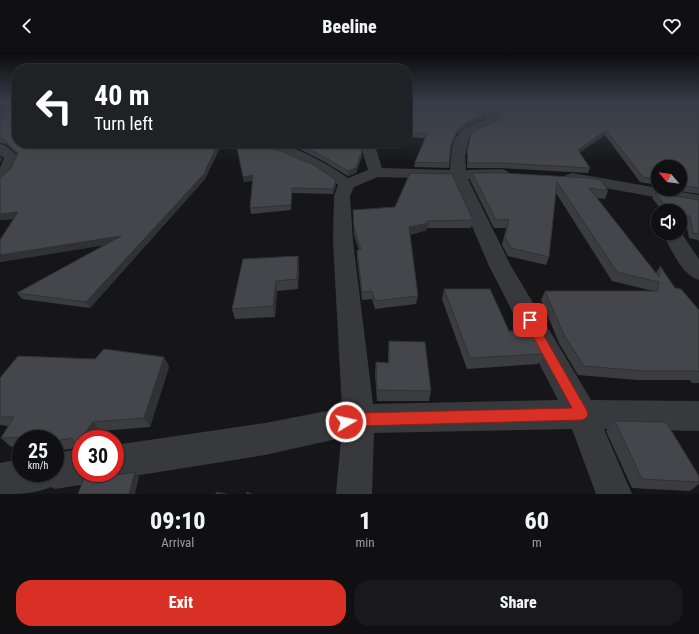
<!DOCTYPE html>
<style>
:root{--surface:#101012;--page:#19191b;--text:#f1f3f6;--muted:#9c9d9f;--line:#303032;--accent:#d93025}
body{margin:0;font-family:"Roboto Condensed",sans-serif;background:var(--page);color:var(--text);height:100vh;display:flex;flex-direction:column;font-size:15px;white-space:nowrap}
*{box-sizing:border-box;margin:0}
p{font-size:13px;color:var(--muted)}
.icon{flex:none;width:22px;height:22px;fill:none;stroke:currentColor;stroke-width:2;stroke-linecap:round;stroke-linejoin:round}
.map{position:relative;height:442px;overflow:hidden}
.sheet{display:flex;flex-direction:column;background:var(--surface);flex:1}
.sheet>*{flex:none}
.top-card{position:absolute;left:12px;top:12px;width:400px;height:84px;border-radius:16px;box-shadow:0 1px 3px #0004,0 0 0 1px var(--line);background:#202124;color:#fff;overflow:hidden}
.needle{width:26px;rotate:299deg}
.buttons{position:absolute;left:651px;top:108px;display:grid;gap:8px}
.buttons a{display:grid;place-items:center;width:36px;height:36px;border-radius:50%;background:var(--surface);box-shadow:0 1px 3px #0004,0 0 0 1px var(--line);font-size:20px}
.speed{position:absolute;left:12px;top:378px;display:flex;gap:8px;font-size:20px;font-weight:700;text-align:center}
.speed>*{display:grid;place-content:center;width:52px;height:52px;border-radius:50%;background:var(--surface);box-shadow:0 1px 3px #0004,0 0 0 1px var(--line);line-height:1}
.speed small{font-size:10px;font-weight:400}
.speed .limit{border:6px solid #d22;background:#fff;color:#111}
.pin{position:absolute;display:grid;place-items:center;width:34px;height:34px;color:#fff;margin:-17px;border-radius:8px;box-shadow:0 2px 6px #0006}
.me{position:absolute;width:44px;margin:-22px;rotate:81deg;stroke-linejoin:round;filter:drop-shadow(0 0 3px #0008)}
.turn{display:flex;align-items:center;gap:14px;height:84px;padding:0 16px;font-size:18px}
.turn .icon{width:52px;height:52px;stroke-width:2.5}
.turn b{display:block;font-size:28px;line-height:34px}
.eta{display:flex;justify-content:space-evenly;align-items:center;height:68px;text-align:center}
.eta b{font-size:24px;font-weight:800;line-height:28px}
.primary-button{display:flex;gap:8px;margin-top:auto;padding:8px 16px}
.primary-button a{flex:1;height:46px;border-radius:16px;background:var(--accent);color:#fff;font-size:16px;font-weight:800;line-height:46px;text-align:center}
.primary-button a+a{background:var(--page);color:var(--text)}
header{display:flex;justify-content:space-between;align-items:center;height:52px;padding:0 16px;background:var(--surface);font-size:18px;font-weight:800}
.map>svg:first-child{display:block}
</style>
<header><svg class="icon" aria-label="back" viewBox="0 0 24 24"><path d="M15 5l-7 7 7 7"/></svg>Beeline<svg class="icon" aria-label="heart" viewBox="0 0 24 24"><path d="M12 20l-8-8c-3-5 5-10 8-4 3-6 11-1 8 4z"/></svg></header>
<div class="map">
<svg width="699" height="442" viewBox="0 0 699 442">
<rect width="100%" height="100%" fill="#161618"/>
<g fill="none" stroke-linecap="round" stroke-linejoin="round">
<!-- minor -->
<path fill="#37393c" fill-rule="evenodd" d="M9,50H17V53L4,71L0,73V61Z
M468,50H478L502,68L500,70L477,79L469,85L465,104L466,118L502,117L507,119L510,122L507,125L502,127H468L511,214L591,348L699,349V379L604,377L632,442H596L572,377L374,381L372,442H336L341,386L265,403L115,427L103,422L102,421H115V393L265,371L342,356L333,189L334,144L338,133L315,117L284,103L256,94L254,91C261,91 269,90 276,91C302,97 326,111 348,126L368,118L360,91H374L382,116L450,118C452,84 455,78 487,67L470,54ZM378,125L452,127L489,214L558,348L373,352L353,189L350,144L354,135Z
M691,50H699V53L692,52Z
M0,92L5,93L19,105C16,115 11,128 0,131V116L4,106L0,103Z
M572,121L699,143V153L566,129L564,126L566,123Z
M680,179L699,207V228C681,223 671,196 662,181H680Z
M81,397V421H96L93,427L81,433L55,437L51,435C35,442 18,442 0,442V411L21,407V421H55V401Z"/>
</g>
<!-- wall -->
<path fill="#3b3c40" d="M407,50L470,51L485,62L484,67L467,74L456,83L451,96L449,116L414,115L415,110L425,86L407,85Z
M479,50H699V142L668,137H680V115H658V133L640,130L605,83L579,101L590,116L588,121L501,116H467V104L471,81L502,67Z
M0,68L17,91H222L205,127L90,256L22,247L17,241L105,193L0,210V188L14,167L0,168V126L11,116L17,102L6,92L0,91Z
M236,91L336,128V134L333,142L292,141L291,158L251,162L250,156L253,129L244,130Z
M281,91H357L362,104L356,121L348,124L323,109L296,95Z
M472,121L588,126L608,139L605,147L597,146L656,221L660,214L675,236L699,258V331H692L690,328H637L578,323L559,291L541,248L545,239H653L612,229L556,141L549,205L546,213L508,204L502,193L506,176H494L470,128Z
M655,141L699,148V191L698,188L689,186L686,170L680,168V159H672L671,158L660,156L652,146Z
M353,158L473,168L471,176H427V178L410,183L418,244L416,252L375,257L372,247L362,248L357,206V198H359L354,183Z
M298,204L299,214L298,237L277,239L275,265L235,267L232,257Z
M444,237L509,279L543,302L538,312L467,317L442,247Z
M389,289L431,339L429,349H377L375,321L376,310L388,311V299Z
M164,305L169,315L150,375L100,379L81,399L78,396L62,398L55,397V387H21V394L11,395L1,386L8,374L0,373V326L95,307Z
M615,369L699,424V432L690,439L632,436L606,379Z"/>
<!-- shaded-wall -->
<path fill="#303134" d="M2,50H7L0,59V52Z
M485,62L484,67L467,74L456,83L451,97V92L457,79L468,69Z
M606,78L605,83L576,103L578,98Z
M218,91H222L205,127L90,256L86,250Z
M362,99V104L356,121L348,124V119Z
M0,103L2,107L0,112Z
M253,123L254,128L244,130L243,125Z
M336,128V134L333,142V137Z
M18,160L21,166L0,168V162Z
M428,171L427,178L408,183L409,175Z
M121,184L124,190L0,210V203Z
M298,204L299,214L298,237L297,227Z
M276,229L277,239L275,265L273,254Z
M164,305L169,315L150,375L144,366Z
M93,370L100,379L95,387H81V399L75,394Z
M135,420L139,425L135,442H129Z"/>
<!-- building -->
<path fill="#45464b" stroke="#303134" d="M16,50H17V91H218L204,122L86,250L17,241L121,184L0,203V188L18,160L0,162V126L11,116L18,101L3,87L0,86V68H3Z
M407,50H469L470,51L485,62L468,69L457,79L451,92L449,111L415,110L427,82L407,80Z
M485,50H699V136L680,133V115H658V128L643,125L606,78L578,98L590,116L502,111H468L467,99L471,81L479,76L502,67L505,64Z
M236,91H256L283,100L314,113L336,128L333,137L292,136L291,153L250,156L253,123L243,125Z
M296,91H357L362,99L356,116L348,119L323,104Z
M410,121L452,122L473,168L427,169L428,171L409,175L418,244L375,249L372,239L362,240L357,198H361L354,175L353,158L395,155Z
M472,121H503L588,126L601,128L608,139L589,136L659,225L660,214L675,236L681,237L699,258V320L698,319H644L584,314L564,283L545,239H658L659,230L617,220L557,130L549,205L511,196L505,185L509,167L496,168Z
M655,141L699,148V182L693,181L690,164L680,162V159H676L675,153L663,151Z
M298,204L297,227L276,229L273,254L232,257L243,207Z
M444,237H490L509,279L531,280L543,302L470,306Z
M389,289L425,290L431,339L377,338L376,310L389,311Z
M104,297L164,305L144,366L93,370L75,394L72,386L55,389V387H39L26,385L1,386L14,365H0V326L18,304L95,307Z
M615,369L666,370L699,424V430L642,427Z
M135,420L129,442H78L84,426L90,422L104,421L111,424Z
M216,440L227,442H216Z
M247,440L252,442H246Z"/>
<!-- sky -->
<linearGradient id="sky" x2="0" y2="1"><stop stop-color="#0c0c0d"/><stop offset="0.45" stop-color="#363c48"/><stop offset="1" stop-color="#363c48" stop-opacity="0"/></linearGradient>
<rect width="699" height="111" fill="url(#sky)"/>
<!-- route -->
<path fill="#d93025" stroke="#8d1f18" d="M530,264L533,265L586,357L588,362L586,366L582,368L359,374L346,377L341,375L339,370L341,366L359,361L572,356L524,268L526,265Z"/>
</svg>
<div class="buttons">
<a><svg class="needle" viewBox="-14 -14 28 28"><path d="M0-13l5 13h-10z" fill="#e53935"/><path d="M0 13l5-13h-10z" fill="#9c9d9f"/></svg></a>
<a><svg class="icon" aria-label="sound" viewBox="0 0 24 24"><path d="M4 9h4l5-4v14l-5-4H4zM17 9q2 3 0 6"/></svg></a>
</div>
<div class="speed"><div>25<small>km/h</small></div><div class="limit">30</div></div>
<div class="pin" style="left:530px;top:268px;background:#d93025"><svg class="icon" aria-label="arrive" viewBox="0 0 24 24"><path d="M6 21V4h12l-3 4 3 4H6"/></svg></div>
<svg class="me" style="left:346px;top:370px" viewBox="-20 -20 40 40"><circle r="17" fill="#d93025" stroke="#fff" stroke-width="3"/><path d="M0-11L8 9 0 5-8 9z" fill="#fff"/></svg>
<div class="top-card">
<div class="turn"><svg class="icon" aria-label="left" viewBox="0 0 24 24"><path d="M17 20v-9H6M10 6l-5 5 5 5"/></svg><div><b>40 m</b>Turn left</div></div>
</div>
</div>
<section class="sheet">
<div class="eta">
<div><b>09:10</b><p>Arrival</p></div>
<div><b>1</b><p>min</p></div>
<div><b>60</b><p>m</p></div>
</div>
<div class="primary-button"><a>Exit</a><a>Share</a></div>
</section>
